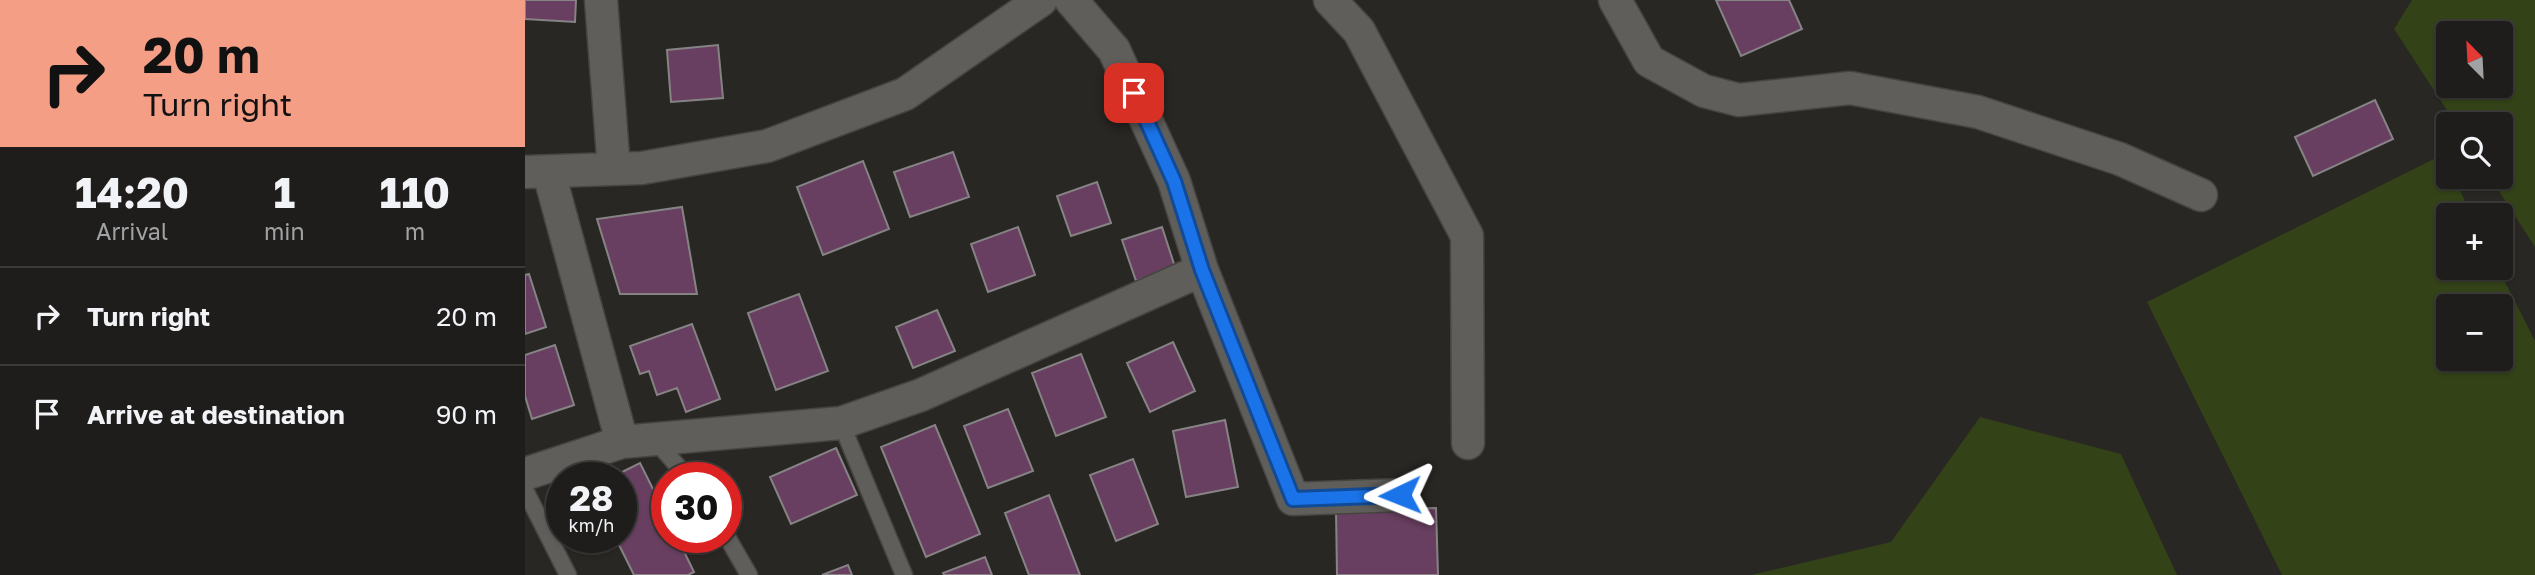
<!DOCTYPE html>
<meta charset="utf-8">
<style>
:root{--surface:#1f1d1b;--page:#272624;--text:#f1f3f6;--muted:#a1a2a3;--line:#3c3b3a}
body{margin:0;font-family:"Golos Text",sans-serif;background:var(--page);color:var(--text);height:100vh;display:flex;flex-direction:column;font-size:26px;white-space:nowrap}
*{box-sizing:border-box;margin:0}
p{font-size:23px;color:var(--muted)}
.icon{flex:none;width:38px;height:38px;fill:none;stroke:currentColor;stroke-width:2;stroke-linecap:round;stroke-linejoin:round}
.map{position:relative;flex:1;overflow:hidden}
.drawer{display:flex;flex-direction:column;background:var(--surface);width:525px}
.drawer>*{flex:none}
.banner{background:#f49e86;color:#111;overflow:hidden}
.needle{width:46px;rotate:336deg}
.controls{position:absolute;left:1911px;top:21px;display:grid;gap:14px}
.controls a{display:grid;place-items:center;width:77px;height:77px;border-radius:7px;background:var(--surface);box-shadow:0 2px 5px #0004,0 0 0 2px var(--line);font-size:35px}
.speed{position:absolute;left:21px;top:462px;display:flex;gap:14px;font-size:35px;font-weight:700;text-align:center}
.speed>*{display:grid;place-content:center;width:91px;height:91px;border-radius:50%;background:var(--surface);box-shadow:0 2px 5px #0004,0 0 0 2px var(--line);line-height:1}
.speed small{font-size:18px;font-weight:400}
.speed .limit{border:10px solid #d22;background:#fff;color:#111}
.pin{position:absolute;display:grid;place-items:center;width:60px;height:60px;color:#fff;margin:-30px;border-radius:14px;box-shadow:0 4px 10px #0006}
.me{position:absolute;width:77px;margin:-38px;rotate:268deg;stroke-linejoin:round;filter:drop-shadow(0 0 5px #0008)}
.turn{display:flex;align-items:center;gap:24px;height:147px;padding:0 28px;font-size:32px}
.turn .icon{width:91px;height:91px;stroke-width:2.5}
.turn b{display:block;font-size:49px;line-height:60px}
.eta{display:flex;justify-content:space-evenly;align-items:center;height:119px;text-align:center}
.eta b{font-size:42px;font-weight:700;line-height:49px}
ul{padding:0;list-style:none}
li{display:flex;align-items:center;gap:21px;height:98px;padding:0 28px;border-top:2px solid var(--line)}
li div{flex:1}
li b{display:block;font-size:26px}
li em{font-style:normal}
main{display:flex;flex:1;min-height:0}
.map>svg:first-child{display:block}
</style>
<main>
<section class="drawer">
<div class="banner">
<div class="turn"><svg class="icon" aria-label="right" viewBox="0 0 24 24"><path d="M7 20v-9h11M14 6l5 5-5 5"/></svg><div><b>20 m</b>Turn right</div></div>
</div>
<div class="eta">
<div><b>14:20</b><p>Arrival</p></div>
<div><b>1</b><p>min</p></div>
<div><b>110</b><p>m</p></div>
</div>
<ul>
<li><svg class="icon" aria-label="right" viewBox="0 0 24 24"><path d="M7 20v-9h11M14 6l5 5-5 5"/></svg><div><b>Turn right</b></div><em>20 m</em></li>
<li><svg class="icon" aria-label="arrive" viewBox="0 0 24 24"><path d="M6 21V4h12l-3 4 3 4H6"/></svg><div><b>Arrive at destination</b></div><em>90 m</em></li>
</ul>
</section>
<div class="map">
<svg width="2010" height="575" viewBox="0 0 2010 575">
<rect width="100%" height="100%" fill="#292724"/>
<!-- green -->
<path fill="#334217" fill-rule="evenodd" d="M1887,0H2010V247L1965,177H1976V124H1931L1869,29ZM1923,33H1976V86H1923Z
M1917,155L1923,167V177H1928L1947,215H1923V268H1973L2010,341V575H1757L1622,302ZM1923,306H1976V359H1923Z
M1455,417L1596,454L1652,575H1226L1366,542Z"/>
<!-- building -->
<path fill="#683f60" stroke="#868385" stroke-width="2" d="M0,0H51L50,22L0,19Z
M1191,0H1264L1277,29L1216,56Z
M193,45L198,98L146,102L142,50Z
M1850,100L1868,139L1788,176L1770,137Z
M428,152L444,197L385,217L369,172Z
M338,161L364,229L298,255L272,187Z
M572,182L586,223L546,236L532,196Z
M157,207L172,294H95L72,219Z
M493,227L510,275L463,292L446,244Z
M637,227L650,267L611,281L597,240Z
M4,274L21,327L0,334V275Z
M274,294L303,371L251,390L223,313Z
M412,310L430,351L388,368L371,327Z
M167,324L195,399L161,412L152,388L132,395L124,371L115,374L105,346Z
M648,342L670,391L625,412L602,363Z
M30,345L49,405L7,419L0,396V355Z
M556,354L581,417L531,436L507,373Z
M483,409L508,471L463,488L439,426Z
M700,420L713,487L661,497L648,431Z
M410,425L455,534L401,557L356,447Z
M311,448L332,495L266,524L245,477Z
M608,459L633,524L591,541L565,475Z
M115,463L142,517V537H152L169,572L163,575H109L90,537H96V478H85Z
M524,495L555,575H504L480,513Z
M911,508L913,575H812L811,510Z
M460,557L467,575H419L418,573Z
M323,565L327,575H297Z"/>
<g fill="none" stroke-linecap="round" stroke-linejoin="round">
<defs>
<path id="service" d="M316,423L379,575
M130,440L163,478
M0,490L43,575
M201,535L224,575"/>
<path id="minor" d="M76,0L89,169
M546,0L589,50L649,181L677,270L768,499L875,495
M805,0L834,31L942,236L943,443
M1090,0L1124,61L1179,91L1214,100L1325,88L1453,112L1595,159L1676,195
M0,172L117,168L242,146L380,94L516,0
M24,173L97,442
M0,474L97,442L316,423L396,395L677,270"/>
</defs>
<!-- service casing -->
<use href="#service" stroke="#464441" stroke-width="19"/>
<!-- minor casing -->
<use href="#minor" stroke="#464441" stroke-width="35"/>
<!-- service -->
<use href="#service" stroke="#5f5e5a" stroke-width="16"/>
<!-- minor -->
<use href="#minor" stroke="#5f5e5a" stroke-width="32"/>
</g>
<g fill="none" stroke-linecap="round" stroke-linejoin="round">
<defs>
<path id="route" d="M609,93L649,181L677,270L768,499L875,495"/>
</defs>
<!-- route casing -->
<use href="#route" stroke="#114b97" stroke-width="18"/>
<!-- route -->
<use href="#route" stroke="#1a73e8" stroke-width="12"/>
</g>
</svg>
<div class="controls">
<a><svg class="needle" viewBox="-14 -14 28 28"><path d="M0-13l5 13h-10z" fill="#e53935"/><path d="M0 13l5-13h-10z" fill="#a1a2a3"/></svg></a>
<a><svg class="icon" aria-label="search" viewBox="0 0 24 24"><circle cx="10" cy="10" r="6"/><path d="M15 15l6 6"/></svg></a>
<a>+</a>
<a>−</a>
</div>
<div class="speed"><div>28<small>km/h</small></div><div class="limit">30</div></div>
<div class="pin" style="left:609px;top:93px;background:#d93025"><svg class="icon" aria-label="arrive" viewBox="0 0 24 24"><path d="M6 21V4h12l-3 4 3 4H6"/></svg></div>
<svg class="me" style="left:875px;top:495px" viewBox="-20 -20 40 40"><path d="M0-17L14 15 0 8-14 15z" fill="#1a73e8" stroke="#fff" stroke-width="4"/></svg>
</div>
</main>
